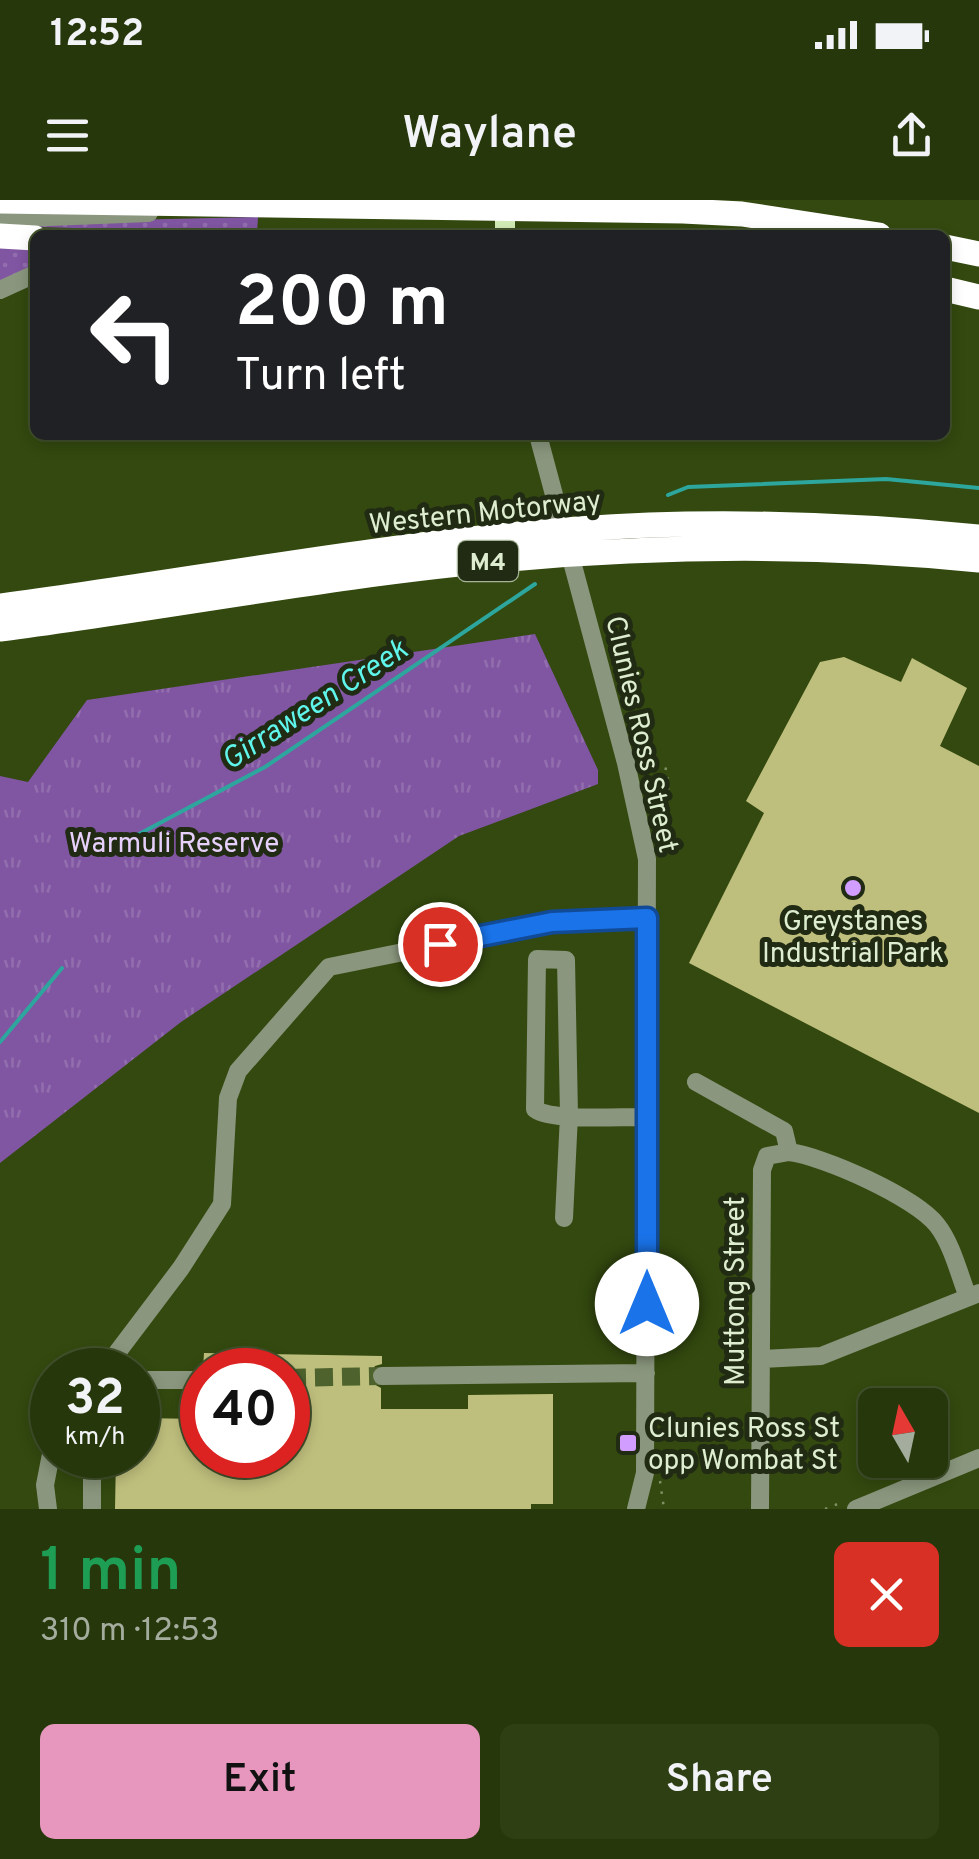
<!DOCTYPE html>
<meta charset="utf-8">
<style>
:root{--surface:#26370b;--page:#2e3f14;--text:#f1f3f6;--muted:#a4ac9d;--line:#42512c;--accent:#e797bd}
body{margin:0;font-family:Overpass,sans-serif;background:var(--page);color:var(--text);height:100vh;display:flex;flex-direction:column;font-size:38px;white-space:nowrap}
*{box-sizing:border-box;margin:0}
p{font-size:32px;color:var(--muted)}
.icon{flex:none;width:55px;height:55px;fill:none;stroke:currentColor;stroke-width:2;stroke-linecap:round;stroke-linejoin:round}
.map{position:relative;height:1309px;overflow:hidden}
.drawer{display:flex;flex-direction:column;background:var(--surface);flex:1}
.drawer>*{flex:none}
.guide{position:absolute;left:30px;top:30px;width:920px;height:210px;border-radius:15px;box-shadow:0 5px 15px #0003,0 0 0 2px var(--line);background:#202124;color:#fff;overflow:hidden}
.needle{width:65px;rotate:351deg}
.controls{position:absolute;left:858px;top:1188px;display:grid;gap:20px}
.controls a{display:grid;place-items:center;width:90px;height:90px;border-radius:15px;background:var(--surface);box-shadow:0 5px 15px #0003,0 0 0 2px var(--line);font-size:50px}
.speed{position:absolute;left:30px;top:1148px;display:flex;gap:20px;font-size:50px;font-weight:700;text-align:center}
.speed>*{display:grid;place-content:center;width:130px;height:130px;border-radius:50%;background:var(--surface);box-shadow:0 5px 15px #0003,0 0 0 2px var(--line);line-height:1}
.speed small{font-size:25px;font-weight:400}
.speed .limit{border:15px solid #d22;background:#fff;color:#111}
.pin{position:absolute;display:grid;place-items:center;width:85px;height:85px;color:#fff;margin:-42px;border:5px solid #fff;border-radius:50%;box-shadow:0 2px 10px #0007}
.me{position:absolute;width:110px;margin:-55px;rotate:0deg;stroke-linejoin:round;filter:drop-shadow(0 0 8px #0008)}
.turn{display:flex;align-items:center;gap:35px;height:210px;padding:0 40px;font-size:45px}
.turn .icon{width:130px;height:130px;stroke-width:2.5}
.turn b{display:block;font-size:70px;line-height:85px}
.round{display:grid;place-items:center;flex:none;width:105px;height:105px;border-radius:15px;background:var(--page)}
.head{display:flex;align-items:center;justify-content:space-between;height:170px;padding:0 40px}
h1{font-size:60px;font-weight:600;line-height:75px;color:#1e9e55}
.button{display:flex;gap:20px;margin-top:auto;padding:20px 40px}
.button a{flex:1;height:115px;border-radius:15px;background:var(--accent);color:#111;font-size:40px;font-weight:600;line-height:115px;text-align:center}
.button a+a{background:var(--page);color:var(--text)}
.status{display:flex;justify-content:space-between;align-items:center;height:70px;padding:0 50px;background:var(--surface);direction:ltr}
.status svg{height:28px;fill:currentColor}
header{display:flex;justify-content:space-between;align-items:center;height:130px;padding:0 40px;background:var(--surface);font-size:45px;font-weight:600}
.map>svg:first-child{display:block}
</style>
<div class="status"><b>12:52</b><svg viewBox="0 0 49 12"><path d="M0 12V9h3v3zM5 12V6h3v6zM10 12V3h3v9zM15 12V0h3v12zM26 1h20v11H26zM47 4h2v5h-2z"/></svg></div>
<header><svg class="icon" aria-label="menu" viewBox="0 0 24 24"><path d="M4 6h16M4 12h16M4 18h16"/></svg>Waylane<svg class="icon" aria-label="share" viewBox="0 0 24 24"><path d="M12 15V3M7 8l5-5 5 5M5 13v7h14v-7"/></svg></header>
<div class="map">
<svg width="979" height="1309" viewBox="0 0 979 1309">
<defs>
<pattern id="grass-dots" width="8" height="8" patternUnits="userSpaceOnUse" patternTransform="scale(2.5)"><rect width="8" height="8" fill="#8055a2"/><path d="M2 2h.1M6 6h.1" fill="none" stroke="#926eae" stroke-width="1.8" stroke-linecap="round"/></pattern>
<pattern id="park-tufts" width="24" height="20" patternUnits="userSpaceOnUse" patternTransform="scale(2.5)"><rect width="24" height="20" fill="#8055a2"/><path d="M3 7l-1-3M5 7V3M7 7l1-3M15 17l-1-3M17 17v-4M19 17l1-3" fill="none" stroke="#926eae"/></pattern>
</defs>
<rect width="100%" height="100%" fill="#33490f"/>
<!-- grass -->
<path fill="url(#grass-dots)" d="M258,17L257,33L37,27V22Z
M0,47L35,48V68L0,81Z"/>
<!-- park -->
<path fill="url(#park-tufts)" d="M535,434L598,570V584L459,636L181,822L0,963V576L28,582L87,500Z"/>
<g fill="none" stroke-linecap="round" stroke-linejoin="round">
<!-- stream -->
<path stroke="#2da69e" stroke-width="4" d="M668,295L688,287L886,279L979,288
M111,649L265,567L535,384
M0,842L62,768"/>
</g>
<!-- building -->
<path fill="#bfbf7d" d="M844,457L901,482L912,458L967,488L940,546L979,566V913L689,763L764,613L746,601L820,462Z
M204,1153L382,1156V1164L375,1166L370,1175L372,1183L381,1188V1209H468V1195L553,1194V1304H531V1309H115L116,1255H138V1218L202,1219V1255H288V1170H209L203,1168Z"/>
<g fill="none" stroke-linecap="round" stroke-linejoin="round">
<!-- minor-tunnel -->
<path stroke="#4d622c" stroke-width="18" stroke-dasharray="18 9" stroke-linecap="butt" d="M288,1178L382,1176"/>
<!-- path -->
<path stroke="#7d9062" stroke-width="2.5" stroke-dasharray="2.5 8" stroke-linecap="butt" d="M644,564L667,569L669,608L658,634
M660,1281L664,1309
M825,1309L843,1302"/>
<!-- minor -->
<path stroke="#8a967d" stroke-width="18" d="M0,19L149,13
M0,90L35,74
M538,235L626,563L647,659L645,1273L636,1309
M696,882L784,931L789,952C823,956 915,997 937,1025C952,1044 959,1074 968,1097
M564,1018L569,915L566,760L537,759L535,909C552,922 623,916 647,917
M762,1159L821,1156L979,1093
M104,1170L181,1068L222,1004L228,898L238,871L329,767L552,722L647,718
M382,1176L646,1173
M138,1180H202
M48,1309L45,1285L52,1249
M92,1309V1255
M760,1309L762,970L767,956L789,952
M856,1309L979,1258"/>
<!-- major -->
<path stroke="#d2eab6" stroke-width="20" d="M505,0V35"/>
<!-- highway -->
<path stroke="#fff" stroke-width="25" d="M0,1L683,11L742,14L879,35
M0,36L35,38
M945,47L979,54
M945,89L979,97
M0,406C192,381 385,343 578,329C711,319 846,324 979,337
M0,429C170,407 340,374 510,359C667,345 822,344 979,360"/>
</g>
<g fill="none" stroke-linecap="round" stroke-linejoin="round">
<defs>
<path id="route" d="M440,744L552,722L647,718V1104"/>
</defs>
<!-- route casing -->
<use href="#route" stroke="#114b97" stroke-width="25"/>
<!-- route -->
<use href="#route" stroke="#1a73e8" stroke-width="18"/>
</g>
<!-- markers -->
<g fill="#d19dfe" stroke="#212b14" stroke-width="4">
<circle cx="853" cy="688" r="10"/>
<rect x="618" y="1233" width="20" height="20" rx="5"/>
</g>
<g text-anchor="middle" stroke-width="10" stroke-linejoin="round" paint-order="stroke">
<!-- shield labels -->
<rect fill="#212b14" stroke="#a5b397" stroke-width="2.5" x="458" y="341" width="60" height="40" rx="8"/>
<g font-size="25" font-weight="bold" fill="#deedcf">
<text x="488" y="370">M4</text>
</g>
<!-- street labels -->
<g font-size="28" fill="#deedcf" stroke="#212b14">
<text transform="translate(485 311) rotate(-6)" y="10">Western Motorway</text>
<text transform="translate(643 534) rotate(77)" y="10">Clunies Ross Street</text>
<text transform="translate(734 1091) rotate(-90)" y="10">Muttong Street</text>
</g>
<!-- park labels -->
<g font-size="28" fill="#e7d1fc" stroke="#212b14">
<text x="174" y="652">Warmuli Reserve</text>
</g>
<!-- poi labels -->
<g font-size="28" fill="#deedcf" stroke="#212b14">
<text x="853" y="730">Greystanes<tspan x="853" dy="32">Industrial Park</tspan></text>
<text x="648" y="1237" text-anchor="start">Clunies Ross St<tspan x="648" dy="32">opp Wombat St</tspan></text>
</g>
<!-- water labels -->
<g font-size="30" font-style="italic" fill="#5ff5ea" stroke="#212b14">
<text transform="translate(314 504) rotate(-33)" y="10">Girraween Creek</text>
</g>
</g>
</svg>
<div class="controls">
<a><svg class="needle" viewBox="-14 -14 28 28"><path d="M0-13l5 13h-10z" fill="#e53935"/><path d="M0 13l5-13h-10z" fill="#a4ac9d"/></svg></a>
</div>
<div class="speed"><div>32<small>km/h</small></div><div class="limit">40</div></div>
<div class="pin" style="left:440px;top:744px;background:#d93025"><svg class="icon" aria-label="arrive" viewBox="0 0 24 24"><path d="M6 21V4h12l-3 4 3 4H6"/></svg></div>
<svg class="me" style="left:647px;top:1104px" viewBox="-20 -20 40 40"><circle r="19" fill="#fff"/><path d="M0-13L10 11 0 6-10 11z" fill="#1a73e8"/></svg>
<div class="guide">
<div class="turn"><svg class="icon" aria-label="left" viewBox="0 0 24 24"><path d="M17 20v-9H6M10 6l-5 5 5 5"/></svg><div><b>200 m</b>Turn left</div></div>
</div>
</div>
<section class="drawer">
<div class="head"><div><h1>1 min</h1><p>310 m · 12:53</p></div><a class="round" style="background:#d93025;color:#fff"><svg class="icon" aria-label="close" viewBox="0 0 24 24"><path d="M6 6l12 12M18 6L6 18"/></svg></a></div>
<div class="button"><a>Exit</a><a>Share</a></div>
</section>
